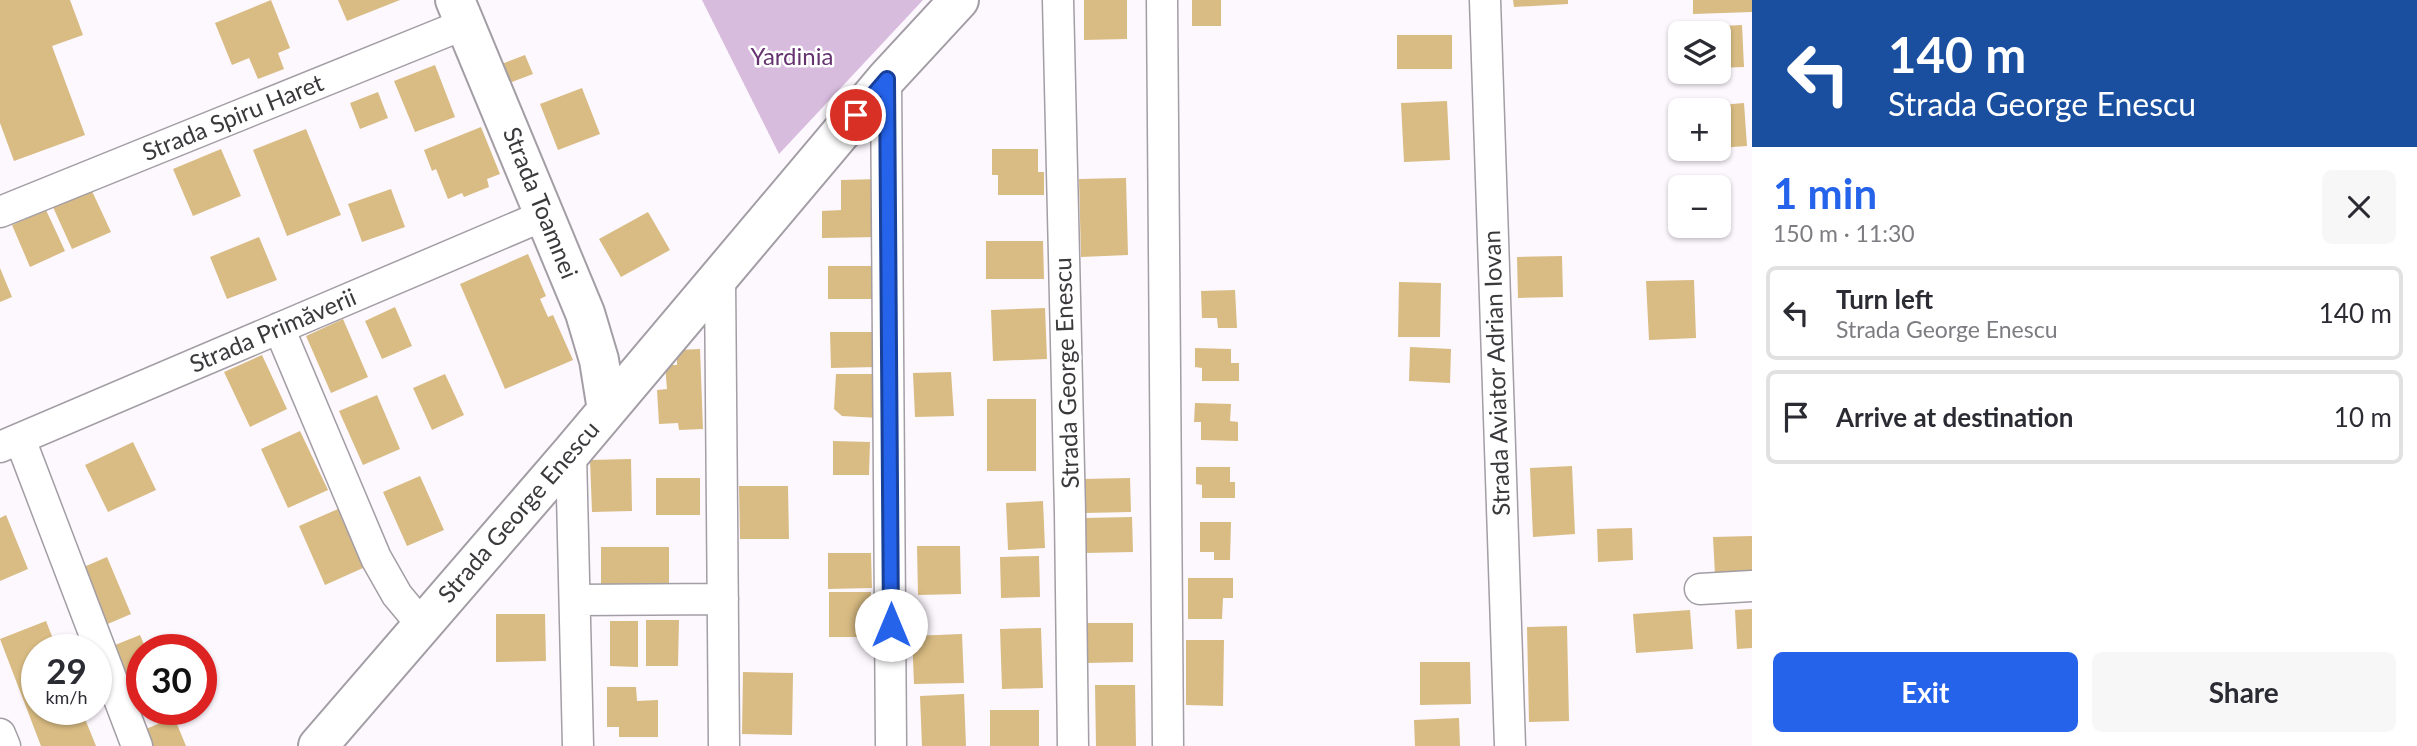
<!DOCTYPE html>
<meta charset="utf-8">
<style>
:root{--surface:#fff;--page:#f7f7f7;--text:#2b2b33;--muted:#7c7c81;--line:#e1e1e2;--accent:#2563eb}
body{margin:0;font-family:Lato,sans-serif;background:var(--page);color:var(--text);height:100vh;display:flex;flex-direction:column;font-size:26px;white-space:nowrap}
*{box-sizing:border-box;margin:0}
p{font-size:23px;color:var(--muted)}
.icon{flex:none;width:38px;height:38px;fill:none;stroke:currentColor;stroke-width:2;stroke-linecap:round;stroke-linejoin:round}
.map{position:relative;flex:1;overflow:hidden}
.details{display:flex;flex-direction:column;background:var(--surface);width:665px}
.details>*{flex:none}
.guide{background:#1a4fa0;color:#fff;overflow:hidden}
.tools{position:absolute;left:1668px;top:21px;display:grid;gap:14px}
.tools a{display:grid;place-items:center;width:63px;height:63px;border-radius:10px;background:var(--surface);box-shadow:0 2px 5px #0004;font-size:35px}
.speed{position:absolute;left:21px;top:634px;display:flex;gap:14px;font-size:35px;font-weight:700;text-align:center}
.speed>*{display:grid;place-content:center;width:91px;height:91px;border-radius:50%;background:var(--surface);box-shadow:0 2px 5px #0004;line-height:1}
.speed small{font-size:18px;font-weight:400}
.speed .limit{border:10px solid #d22;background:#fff;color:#111}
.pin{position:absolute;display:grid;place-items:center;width:60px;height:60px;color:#fff;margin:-30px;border:4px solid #fff;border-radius:50%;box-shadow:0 2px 7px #0007}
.me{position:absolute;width:77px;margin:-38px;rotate:0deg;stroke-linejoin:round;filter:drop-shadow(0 0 5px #0008)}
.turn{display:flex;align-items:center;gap:24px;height:147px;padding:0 21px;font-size:32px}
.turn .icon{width:91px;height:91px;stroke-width:2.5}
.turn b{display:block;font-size:49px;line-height:60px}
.round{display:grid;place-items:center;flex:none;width:74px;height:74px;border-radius:10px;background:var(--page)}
.headline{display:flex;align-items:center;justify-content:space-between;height:119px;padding:0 21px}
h1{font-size:42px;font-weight:700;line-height:52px;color:var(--accent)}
.cta{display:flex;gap:14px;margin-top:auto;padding:14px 21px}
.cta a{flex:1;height:80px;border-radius:10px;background:var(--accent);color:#fff;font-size:28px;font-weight:700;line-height:80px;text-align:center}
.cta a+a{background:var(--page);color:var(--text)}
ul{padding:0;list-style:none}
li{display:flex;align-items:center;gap:21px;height:94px;margin:0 14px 10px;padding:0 7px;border:4px solid var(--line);border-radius:10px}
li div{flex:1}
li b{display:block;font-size:26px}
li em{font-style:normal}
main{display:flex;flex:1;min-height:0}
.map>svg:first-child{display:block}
</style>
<main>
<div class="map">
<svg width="1752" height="746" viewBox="0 0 1752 746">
<rect width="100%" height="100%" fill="#fdf7fe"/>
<!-- green -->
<path fill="#d8bcde" d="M702,0H923L779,154Z"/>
<!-- building -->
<path fill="#d9bc83" d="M0,0H70L83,35L52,46L85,135L14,161L0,123Z
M271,0L290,48L278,53L284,69L258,79L249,58L232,65L215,23Z
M338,0H400L347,21Z
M1084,0H1127V39L1084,40Z
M1192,0H1221V26H1192Z
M1513,0H1568V4L1514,7Z
M1693,0H1752V12L1693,14Z
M1742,25L1744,67L1718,68V33H1683V28Z
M1397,35H1452V69H1397Z
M525,55L533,74L501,86L494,67Z
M435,65L455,117L415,132L394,81Z
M582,88L600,134L558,150L540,104Z
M378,92L388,118L360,129L350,103Z
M1447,101L1450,160L1404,162L1401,103Z
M1744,103L1747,146L1718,148V110H1685V108Z
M481,127L500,174L487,179L489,187L464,197L462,193L448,199L436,169L432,171L424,150Z
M306,129L341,215L287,236L253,150Z
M221,149L241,196L193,216L173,169Z
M992,149H1038V172H1044V195H998V175H992Z
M1126,178L1128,255L1081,257L1079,179Z
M879,179V237L822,238V211L841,210V180Z
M91,189L111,232L72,249L52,205Z
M391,189L405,227L362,242L348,204Z
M46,210L65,251L30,267L12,225Z
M648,212L670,250L621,277L599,239Z
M259,237L277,280L227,299L210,257Z
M986,241H1043L1044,279H986Z
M528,254L546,296L540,299L548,317L553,315L573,360L505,389L460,284Z
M1562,256L1563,297L1518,298L1517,257Z
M828,266H878V299H828Z
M0,268L12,297L0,302Z
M1694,280L1696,338L1649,340L1646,281Z
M1399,282L1441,283L1440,337H1398Z
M1235,290L1237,328H1218L1217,318H1202L1201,291Z
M395,307L412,346L382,359L365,321Z
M1045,308L1047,359L993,361L991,310Z
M343,319L368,377L331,393L306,336Z
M830,332H875L876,367L831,368Z
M1410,347L1451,349L1450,383L1409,381Z
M1195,348L1231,349V363H1239V381H1202V368L1195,367Z
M700,349L703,429L679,430L678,423L659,424L657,390L667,389L665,365H677V350Z
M262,355L287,409L250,427L224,372Z
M951,372L954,416L915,417L913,373Z
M445,374L464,415L432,430L413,388Z
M836,374H880V418L842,416L834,409Z
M377,395L400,449L363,465L339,411Z
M987,399H1036V471H987Z
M1195,403L1231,404L1230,421L1238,422V441L1201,440V422H1194Z
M300,431L328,490L288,508L261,449Z
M833,441L870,442L869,475H833Z
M133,442L156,490L108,512L85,465Z
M631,459L632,511L592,512L590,460Z
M1572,466L1575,534L1533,537L1530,468Z
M1196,467H1230V482H1235V498H1202V485L1196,484Z
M420,476L444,530L407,546L383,492Z
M656,478H700V515H656Z
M1130,478L1131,512L1084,513L1083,479Z
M739,486H788L789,539H740Z
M1043,501L1045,548L1008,550L1006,503Z
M338,509L363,568L325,585L299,526Z
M6,515L28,569L0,581V518Z
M1132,517L1133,552L1085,553L1084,518Z
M1200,522H1231L1230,560H1214V552H1200Z
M1632,528L1633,560L1598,562L1597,529Z
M1752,536V573L1715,575L1713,537Z
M917,546H960L961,594L918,595Z
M601,547H669V584H601Z
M828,553H871L872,588L828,589Z
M1039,556L1040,597L1001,598L1000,557Z
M107,557L131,614L103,626L79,569Z
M1188,578H1233V598H1223L1222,619H1188Z
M829,592H871V637H829Z
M1752,609V648L1737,649L1735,610Z
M1690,610L1693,649L1636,653L1633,614Z
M496,614H545L546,661L496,662Z
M646,620H679L678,666H646Z
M46,621L57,649H37V709H81L96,746H41L0,639Z
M610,621H638V667L610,666Z
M1085,623H1133V662L1086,663Z
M1567,626L1569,721L1529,722L1527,627Z
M1041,628L1043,688L1002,689L1000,629Z
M962,634L964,683L914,684L912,636Z
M140,635L146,649H142V699L133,703L110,647Z
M1186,640H1224L1223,706L1186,705Z
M1420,662H1470L1471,704L1420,705Z
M743,672L793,673L792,735L742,734Z
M1095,685H1135L1136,746H1096Z
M607,687H636L637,701L658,700V737H619V727H607Z
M964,694L966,746H922L920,696Z
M990,710H1039V746H990Z
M174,717L186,746H145L139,732Z
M1459,718L1460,746H1415L1414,720Z"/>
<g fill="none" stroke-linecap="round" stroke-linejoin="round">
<defs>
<path id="minor" d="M1058,0L1070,513L1073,746
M1162,0L1168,746
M1485,0L1510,746
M886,79L891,746
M0,212L465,24
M720,278L724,746
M279,328L376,558L397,595L422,625
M20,439L137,746
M0,447L545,215
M571,453L578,746
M1700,589L1752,586
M576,600L723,599
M0,734L5,746"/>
<path id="tertiary" d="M455,0L585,313L599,360L607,410
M318,746L571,453L886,79L959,0"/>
</defs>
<!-- minor casing -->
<use href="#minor" stroke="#a39da5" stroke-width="33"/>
<!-- tertiary casing -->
<use href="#tertiary" stroke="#a39da5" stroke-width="42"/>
<!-- minor -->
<use href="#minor" stroke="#fff" stroke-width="30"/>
<!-- tertiary -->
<use href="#tertiary" stroke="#fff" stroke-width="38"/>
</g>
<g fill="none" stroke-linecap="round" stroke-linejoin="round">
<defs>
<path id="route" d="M856,115L887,79L891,625"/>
</defs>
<!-- route casing -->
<use href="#route" stroke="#184099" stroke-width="18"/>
<!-- route -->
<use href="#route" stroke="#2563eb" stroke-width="12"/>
</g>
<g text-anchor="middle" stroke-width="5" stroke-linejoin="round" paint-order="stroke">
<!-- park labels -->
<g font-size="24" fill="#65336f" stroke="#fff">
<text x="792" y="65">Yardinia</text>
</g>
<!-- street labels -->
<g font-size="24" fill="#3b393c" stroke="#fff">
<text transform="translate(233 118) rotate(-22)" y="8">Strada Spiru Haret</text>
<text transform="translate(540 203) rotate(68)" y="8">Strada Toamnei</text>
<text transform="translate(273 331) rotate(-23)" y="8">Strada Primăverii</text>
<text transform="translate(1067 373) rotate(-92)" y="8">Strada George Enescu</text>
<text transform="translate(1497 373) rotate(-92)" y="8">Strada Aviator Adrian Iovan</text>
<text transform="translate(519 512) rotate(-49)" y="8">Strada George Enescu</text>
</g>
</g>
</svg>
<div class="tools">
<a><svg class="icon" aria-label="layers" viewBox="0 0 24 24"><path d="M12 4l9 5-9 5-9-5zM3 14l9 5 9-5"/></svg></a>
<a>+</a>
<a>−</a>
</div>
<div class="speed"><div>29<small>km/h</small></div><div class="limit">30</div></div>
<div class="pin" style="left:856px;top:115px;background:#d93025"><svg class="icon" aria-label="arrive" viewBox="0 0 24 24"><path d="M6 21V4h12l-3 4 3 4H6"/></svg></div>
<svg class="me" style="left:891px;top:625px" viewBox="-20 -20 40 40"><circle r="19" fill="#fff"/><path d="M0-13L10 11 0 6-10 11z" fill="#2563eb"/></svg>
</div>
<section class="details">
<div class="guide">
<div class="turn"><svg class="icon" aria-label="left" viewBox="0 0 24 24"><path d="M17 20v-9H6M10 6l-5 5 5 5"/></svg><div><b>140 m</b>Strada George Enescu</div></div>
</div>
<div class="headline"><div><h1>1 min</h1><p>150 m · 11:30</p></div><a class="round"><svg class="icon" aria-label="close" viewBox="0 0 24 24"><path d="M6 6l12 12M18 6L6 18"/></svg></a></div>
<ul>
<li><svg class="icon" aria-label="left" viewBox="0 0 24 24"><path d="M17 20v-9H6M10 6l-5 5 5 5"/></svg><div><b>Turn left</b><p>Strada George Enescu</p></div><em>140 m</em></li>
<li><svg class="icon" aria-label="arrive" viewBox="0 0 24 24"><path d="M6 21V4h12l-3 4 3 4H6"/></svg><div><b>Arrive at destination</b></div><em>10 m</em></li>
</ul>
<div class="cta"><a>Exit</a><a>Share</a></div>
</section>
</main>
